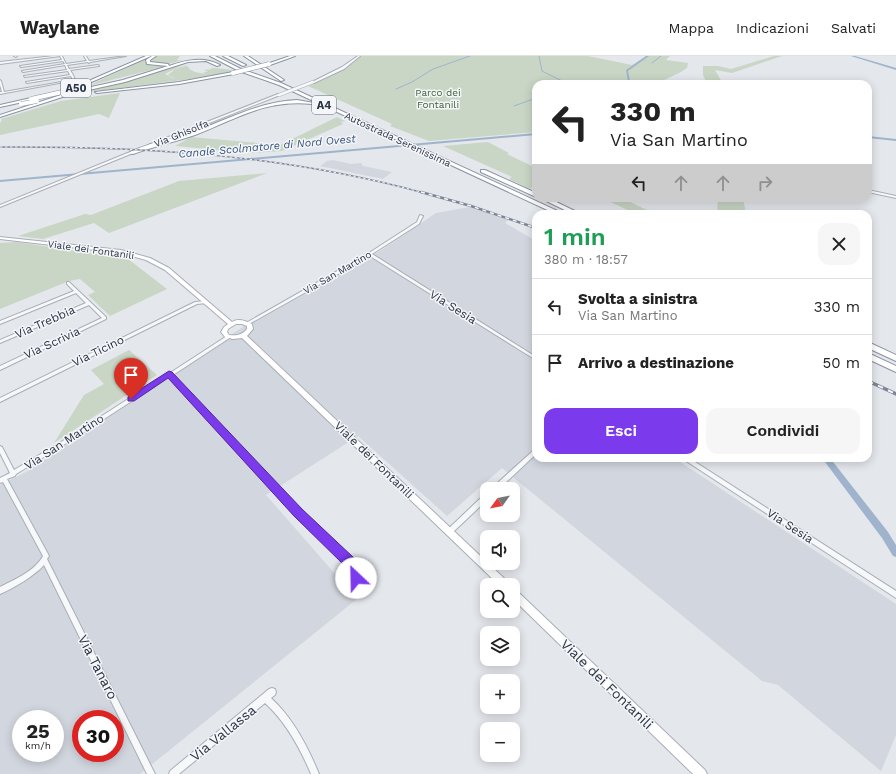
<!DOCTYPE html>
<html lang="it">
<meta charset="utf-8">
<style>
:root{--surface:#fff;--page:#f6f6f6;--text:#222;--muted:#767676;--line:#e0e0e0;--accent:#7c3aed}
body{margin:0;font-family:"Work Sans",sans-serif;background:var(--page);color:var(--text);height:100vh;display:flex;flex-direction:column;font-size:15px;white-space:nowrap}
*{box-sizing:border-box;margin:0}
p{font-size:13px;color:var(--muted)}
.icon{flex:none;width:22px;height:22px;fill:none;stroke:currentColor;stroke-width:2;stroke-linecap:round;stroke-linejoin:round}
.map{position:relative;flex:1;overflow:hidden}
.drawer{position:absolute;left:532px;top:154px;width:340px;height:252px;display:flex;flex-direction:column;background:var(--surface);border-radius:12px;box-shadow:0 2px 10px #0003}
.drawer>*{flex:none}
.banner{position:absolute;left:532px;top:24px;width:340px;height:122px;border-radius:12px;box-shadow:0 2px 10px #0003;background:#fff;color:var(--text);overflow:hidden}
.needle{width:26px;rotate:237deg}
.controls{position:absolute;left:480px;top:426px;display:grid;gap:8px}
.controls a{display:grid;place-items:center;width:40px;height:40px;border-radius:8px;background:var(--surface);box-shadow:0 2px 10px #0003;font-size:20px}
.speed{position:absolute;left:12px;top:654px;display:flex;gap:8px;font-size:20px;font-weight:700;text-align:center}
.speed>*{display:grid;place-content:center;width:52px;height:52px;border-radius:50%;background:var(--surface);box-shadow:0 2px 10px #0003;line-height:1}
.speed small{font-size:10px;font-weight:400}
.speed .limit{border:6px solid #d22;background:#fff;color:#111}
.pin{position:absolute;display:grid;place-items:center;width:34px;height:34px;color:#fff;margin:-41px -17px;border-radius:50% 50% 50% 0;rotate:-45deg;box-shadow:0 0 4px #0007}
.pin .icon{rotate:45deg}
.me{position:absolute;width:44px;margin:-22px;rotate:336deg;stroke-linejoin:round;filter:drop-shadow(0 0 3px #0008)}
.turn{display:flex;align-items:center;gap:14px;height:84px;padding:0 12px;font-size:18px}
.turn .icon{width:52px;height:52px;stroke-width:2.5}
.turn b{display:block;font-size:28px;line-height:34px}
.lanes{display:flex;align-items:center;height:38px;padding:0 12px;background:#0003;justify-content:center;gap:20px;direction:ltr}
.lanes .off{opacity:.35}
.round{display:grid;place-items:center;flex:none;width:42px;height:42px;border-radius:12px;background:var(--page)}
.headline{display:flex;align-items:center;justify-content:space-between;height:68px;padding:0 12px}
h1{font-size:24px;font-weight:600;line-height:30px;color:#1e9e55}
.action{display:flex;gap:8px;margin-top:auto;padding:8px 12px}
.action a{flex:1;height:46px;border-radius:12px;background:var(--accent);color:#fff;font-size:16px;font-weight:600;line-height:46px;text-align:center}
.action a+a{background:var(--page);color:var(--text)}
ul{padding:0;list-style:none}
li{display:flex;align-items:center;gap:12px;height:56px;padding:0 12px;border-top:1px solid var(--line)}
li div{flex:1}
li b{display:block;font-size:15px}
li em{font-style:normal}
header{display:flex;align-items:center;gap:24px;box-sizing:border-box;height:56px;padding:0 20px;background:var(--surface);border-bottom:1px solid var(--line)}
header strong{font-size:19px}
nav{display:flex;gap:22px;margin-inline-start:auto;font-size:14px}
.map>svg:first-child{display:block}
</style>
<header>
<strong>Waylane</strong>
<nav><a>Mappa</a><a>Indicazioni</a><a>Salvati</a></nav>
</header>
<div class="map">
<svg width="896" height="718" viewBox="0 0 896 718">
<rect width="100%" height="100%" fill="#e4e7ec"/>
<!-- built -->
<path fill="#d2d6de" fill-rule="evenodd" d="M333,104L351,108L361,107L363,110L392,116L383,123L320,110L327,105Z
M470,151L508,164L505,167L536,185V402H674L896,548V679L881,715L778,629L762,625L502,412L447,460L358,380L266,439L357,543L140,718H0V429L28,415L253,264L380,195L436,157ZM21,663H55V697H21ZM81,663H115V697H81Z"/>
<!-- green -->
<path fill="#c9d6c5" d="M156,0H180L177,4H182L169,8H152L149,5Z
M356,0H588L632,9L647,0H670L666,4L688,7L687,12L681,16L656,28H536V76L429,85L390,70L392,68L308,30L346,11Z
M774,0H782L732,17L715,14L723,28H707L703,19V10H718L731,13Z
M148,2L145,6L153,10H166L88,30Z
M190,5L165,18L172,22L190,23L66,39L136,22Z
M191,8L186,10L190,12L189,13L195,16L206,18L203,16H208L204,14L213,13L210,12C221,12 228,14 236,14C222,18 180,29 168,19L175,13Z
M120,37L109,62L99,58L0,79V67L2,64L1,63L61,45Z
M337,61L345,65L341,66L343,68L282,95L250,97L175,90L191,81L280,89Z
M488,86L509,97L507,98L534,111L532,107L536,106V127L530,133L509,123L512,121L443,90Z
M267,117L109,177L94,167L43,183L18,180L85,158L91,159L179,125Z
M602,142H622L655,158H636Z
M718,142H743L746,158H717Z
M17,186L128,203L167,233L110,260L88,239L95,236L80,223L69,225L0,253V187Z
M129,294L157,319L54,387L84,339L104,328L91,314Z"/>
<g fill="none" stroke-linecap="round" stroke-linejoin="round">
<!-- stream -->
<path stroke="#9fb4cc" stroke-width="1" d="M539,0L542,15L564,26L563,28
M652,7L661,0
M396,33L412,26L433,13L470,0
M514,50L536,42"/>
<!-- canal -->
<path fill="#9fb4cc" fill-rule="evenodd" d="M646,0H649L628,15L630,25L638,28H633L628,26L626,14Z
M851,0H855L896,12V14Z
M536,77V79L0,126V124Z
M868,80L896,83V85L868,82Z
M822,402H830L888,476L896,489V501L893,500L882,482Z"/>
<defs>
<path id="minor" d="M14,0H17L16,1Z
M54,0H60L0,8V6Z
M60,0H62L66,8L87,5L84,0H86L89,5L126,0L90,6L89,7L88,6L67,9L69,13L98,9L99,10L70,14L73,19L75,24L0,38V36H2L0,29V24L1,25L4,36L73,24L71,20L27,27L26,26L70,19L68,15L25,21L24,20L67,14L65,9L23,16L22,15L65,8L63,5L21,11L20,10L62,4Z
M868,134L896,140V142L868,136Z
M420,159L423,160L419,168L372,198L536,301V304L370,200L249,268H248L246,267L369,197L417,166Z
M67,226H69L106,261V263L0,314V310L102,262L89,249L0,287V284L86,247L76,237L0,268V265L74,235L67,228Z
M206,245L208,246L207,247L197,248L0,346V342L195,246Z
M227,280H229L231,281L173,319L300,454L352,504L359,517L356,530L352,535L350,536L348,535L347,533L351,527L353,517L348,508L296,458L169,321L70,385L16,418L15,420L7,423L48,498L49,500L47,503L155,718H147L44,509C34,520 14,532 0,538V531C14,524 35,515 43,500L3,426L0,427V422L10,417L0,397V390L2,391L14,414L66,383L167,318V317H170Z
M536,393V398L499,433H492L493,431L534,394Z
M682,402H689L896,535V542L683,403Z
M485,438H487V444L451,478L449,479L447,478L446,476L447,474Z
M272,632L275,633L276,636L275,639L271,642C293,662 308,691 319,718H311C300,692 286,666 265,647L179,718H169L170,715L269,633Z"/>
<path id="tertiary" d="M358,0H360L344,13L314,27L312,26L342,11Z
M278,38L280,39L151,90L148,89Z
M135,94L138,95L0,151V149Z"/>
<path id="secondary" d="M0,181L121,194L150,202L169,212L232,266C239,262 245,265 252,268L253,273L247,280L508,526L510,529H499L242,282L233,283L225,281L221,276L224,271L228,268L165,214L146,204L121,197L0,183ZM236,268H242L247,270V273C242,279 237,280 229,279L227,276L228,273Z
M513,533L516,534L705,714L707,718H693L513,543Z"/>
<path id="motorway" d="M146,0H151L80,31L77,30Z
M152,0H156L150,4V6L168,8L169,10C186,4 203,0 220,9L217,10L206,5L188,6L125,26L75,37L0,61V59L73,35L123,24L168,10L147,8L146,4Z
M210,0H215L241,13L281,27L564,158H556L279,29L239,15Z
M223,0H228L246,9L243,10Z
M244,0H248L284,24L281,25Z
M290,0H295L270,9L267,8Z
M233,16L234,18L179,28L97,37L95,36L179,26Z
M31,42L32,44L0,51V49Z
M297,44L314,47L312,48C266,43 236,63 195,79C174,86 153,91 133,98L129,97C141,89 169,84 184,79C222,67 255,46 297,44Z
M481,114H485L536,137V141L481,116Z
M540,142H548L581,158H573Z
M868,286L896,299V305L868,292Z
M868,297L896,310V316L868,303Z"/>
</defs>
<!-- minor casing -->
<use href="#minor" stroke="#a9aeb7" stroke-width="2"/>
<!-- tertiary casing -->
<use href="#tertiary" stroke="#a9aeb7" stroke-width="2"/>
<!-- secondary casing -->
<use href="#secondary" stroke="#a9aeb7" stroke-width="2"/>
<!-- motorway casing -->
<use href="#motorway" stroke="#8b94a3" stroke-width="2"/>
<!-- minor -->
<use href="#minor" fill="#f7f8fa" fill-rule="evenodd"/>
<!-- tertiary -->
<use href="#tertiary" fill="#f7f8fa" fill-rule="evenodd"/>
<!-- secondary -->
<use href="#secondary" fill="#fff" fill-rule="evenodd"/>
<!-- motorway -->
<use href="#motorway" fill="#fff" fill-rule="evenodd"/>
<defs>
<path id="rail-far2" d="M0,91C143,90 286,99 424,137"/>
<path id="rail-far1" d="M421,136L471,150L536,172"/>
<path id="rail" d="M868,325L896,338"/>
</defs>
<!-- rail-far2 casing -->
<use href="#rail-far2" stroke="#7d8696" stroke-width="1.5"/>
<!-- rail-far1 casing -->
<use href="#rail-far1" stroke="#7d8696" stroke-width="2.5"/>
<!-- rail casing -->
<use href="#rail" stroke="#7d8696" stroke-width="3.5"/>
<!-- rail-far2 -->
<use href="#rail-far2" stroke="#f4f6f9" stroke-width="1" stroke-dasharray="2.5" stroke-linecap="butt"/>
<!-- rail-far1 -->
<use href="#rail-far1" stroke="#f4f6f9" stroke-width="1.5" stroke-dasharray="4" stroke-linecap="butt"/>
<!-- rail -->
<use href="#rail" stroke="#f4f6f9" stroke-width="2" stroke-dasharray="5.5" stroke-linecap="butt"/>
<defs>
<path id="tertiary-bridge" d="M279,39L313,26"/>
<path id="motorway-bridge" d="M233,17L269,8
M31,43L89,30
M21,48L37,45"/>
</defs>
<!-- tertiary-bridge casing -->
<use href="#tertiary-bridge" stroke="#a9aeb7" stroke-width="3.5" stroke-linecap="butt"/>
<!-- motorway-bridge casing -->
<use href="#motorway-bridge" stroke="#8b94a3" stroke-width="5" stroke-linecap="butt"/>
<!-- tertiary-bridge -->
<use href="#tertiary-bridge" stroke="#f7f8fa" stroke-width="2.5"/>
<!-- motorway-bridge -->
<use href="#motorway-bridge" stroke="#fff" stroke-width="4"/>
</g>
<!-- route -->
<path fill="#7c3aed" stroke="#51269a" d="M169,315L172,316L302,453L354,502L361,514L362,522L360,526L356,528L352,526L349,515L345,510L294,460L168,322L134,345H128V341Z"/>
<g text-anchor="middle" stroke-width="3" stroke-linejoin="round" paint-order="stroke">
<!-- far-park labels -->
<g font-size="10" fill="#3f6138" stroke="#f4f6f9">
<text x="438" y="40">Parco dei<tspan x="438" dy="12">Fontanili</tspan></text>
</g>
<!-- far-street labels -->
<g font-size="10" fill="#2b3445" stroke="#f4f6f9">
<text transform="translate(181 77) rotate(-22)" y="4">Via Ghisolfa</text>
<text transform="translate(398 83) rotate(25)" y="4">Autostrada Serenissima</text>
<text transform="translate(91 193) rotate(8)" y="4">Viale dei Fontanili</text>
<text transform="translate(337 216) rotate(-30)" y="4">Via San Martino</text>
</g>
<!-- shield labels -->
<g fill="#f4f6f9" stroke="#676e7b" stroke-width="1">
<rect x="61" y="23" width="30" height="18" rx="3"/>
<rect x="312" y="40" width="24" height="18" rx="3"/>
</g>
<g font-size="11" font-weight="bold" fill="#2b3445">
<text x="76" y="36">A50</text>
<text x="324" y="53">A4</text>
</g>
<!-- far-water labels -->
<g font-size="11" font-style="italic" fill="#34527a" stroke="#f4f6f9">
<text transform="translate(267 90) rotate(-5)" y="4">Canale Scolmatore di Nord Ovest</text>
</g>
<!-- street labels -->
<g font-size="12" fill="#2b3445" stroke="#f4f6f9">
<text transform="translate(453 251) rotate(32)" y="4">Via Sesia</text>
<text transform="translate(45 266) rotate(-24)" y="4">Via Trebbia</text>
<text transform="translate(52 287) rotate(-25)" y="4">Via Scrivia</text>
<text transform="translate(98 295) rotate(-26)" y="4">Via Ticino</text>
<text transform="translate(64 386) rotate(-33)" y="4">Via San Martino</text>
<text transform="translate(374 404) rotate(44)" y="4">Viale dei Fontanili</text>
<text transform="translate(790 470) rotate(33)" y="4">Via Sesia</text>
</g>
<!-- near-street labels -->
<g font-size="14" fill="#2b3445" stroke="#f4f6f9">
<text transform="translate(98 611) rotate(63)" y="5">Via Tanaro</text>
<text transform="translate(607 628) rotate(44)" y="5">Viale dei Fontanili</text>
<text transform="translate(223 677) rotate(-39)" y="5">Via Vallassa</text>
</g>
</g>
</svg>
<div class="controls">
<a><svg class="needle" viewBox="-14 -14 28 28"><path d="M0-13l5 13h-10z" fill="#e53935"/><path d="M0 13l5-13h-10z" fill="#767676"/></svg></a>
<a><svg class="icon" aria-label="sound" viewBox="0 0 24 24"><path d="M4 9h4l5-4v14l-5-4H4zM17 9q2 3 0 6"/></svg></a>
<a><svg class="icon" aria-label="search" viewBox="0 0 24 24"><circle cx="10" cy="10" r="6"/><path d="M15 15l6 6"/></svg></a>
<a><svg class="icon" aria-label="layers" viewBox="0 0 24 24"><path d="M12 4l9 5-9 5-9-5zM3 14l9 5 9-5"/></svg></a>
<a>+</a>
<a>−</a>
</div>
<div class="speed"><div>25<small>km/h</small></div><div class="limit">30</div></div>
<div class="pin" style="left:131px;top:343px;background:#d93025"><svg class="icon" aria-label="arrive" viewBox="0 0 24 24"><path d="M6 21V4h12l-3 4 3 4H6"/></svg></div>
<svg class="me" style="left:356px;top:522px" viewBox="-20 -20 40 40"><circle r="19" fill="#fff"/><path d="M0-13L10 11 0 6-10 11z" fill="#7c3aed"/></svg>
<div class="banner">
<div class="turn"><svg class="icon" aria-label="left" viewBox="0 0 24 24"><path d="M17 20v-9H6M10 6l-5 5 5 5"/></svg><div><b>330 m</b>Via San Martino</div></div>
<div class="lanes"><svg class="icon" aria-label="left" viewBox="0 0 24 24"><path d="M17 20v-9H6M10 6l-5 5 5 5"/></svg><svg class="icon off" aria-label="ahead" viewBox="0 0 24 24"><path d="M12 20V5M6 11l6-6 6 6"/></svg><svg class="icon off" aria-label="ahead" viewBox="0 0 24 24"><path d="M12 20V5M6 11l6-6 6 6"/></svg><svg class="icon off" aria-label="right" viewBox="0 0 24 24"><path d="M7 20v-9h11M14 6l5 5-5 5"/></svg></div>
</div>
<section class="drawer">
<div class="headline"><div><h1>1 min</h1><p>380 m · 18:57</p></div><a class="round"><svg class="icon" aria-label="close" viewBox="0 0 24 24"><path d="M6 6l12 12M18 6L6 18"/></svg></a></div>
<ul>
<li><svg class="icon" aria-label="left" viewBox="0 0 24 24"><path d="M17 20v-9H6M10 6l-5 5 5 5"/></svg><div><b>Svolta a sinistra</b><p>Via San Martino</p></div><em>330 m</em></li>
<li><svg class="icon" aria-label="arrive" viewBox="0 0 24 24"><path d="M6 21V4h12l-3 4 3 4H6"/></svg><div><b>Arrivo a destinazione</b></div><em>50 m</em></li>
</ul>
<div class="action"><a>Esci</a><a>Condividi</a></div>
</section>
</div>
